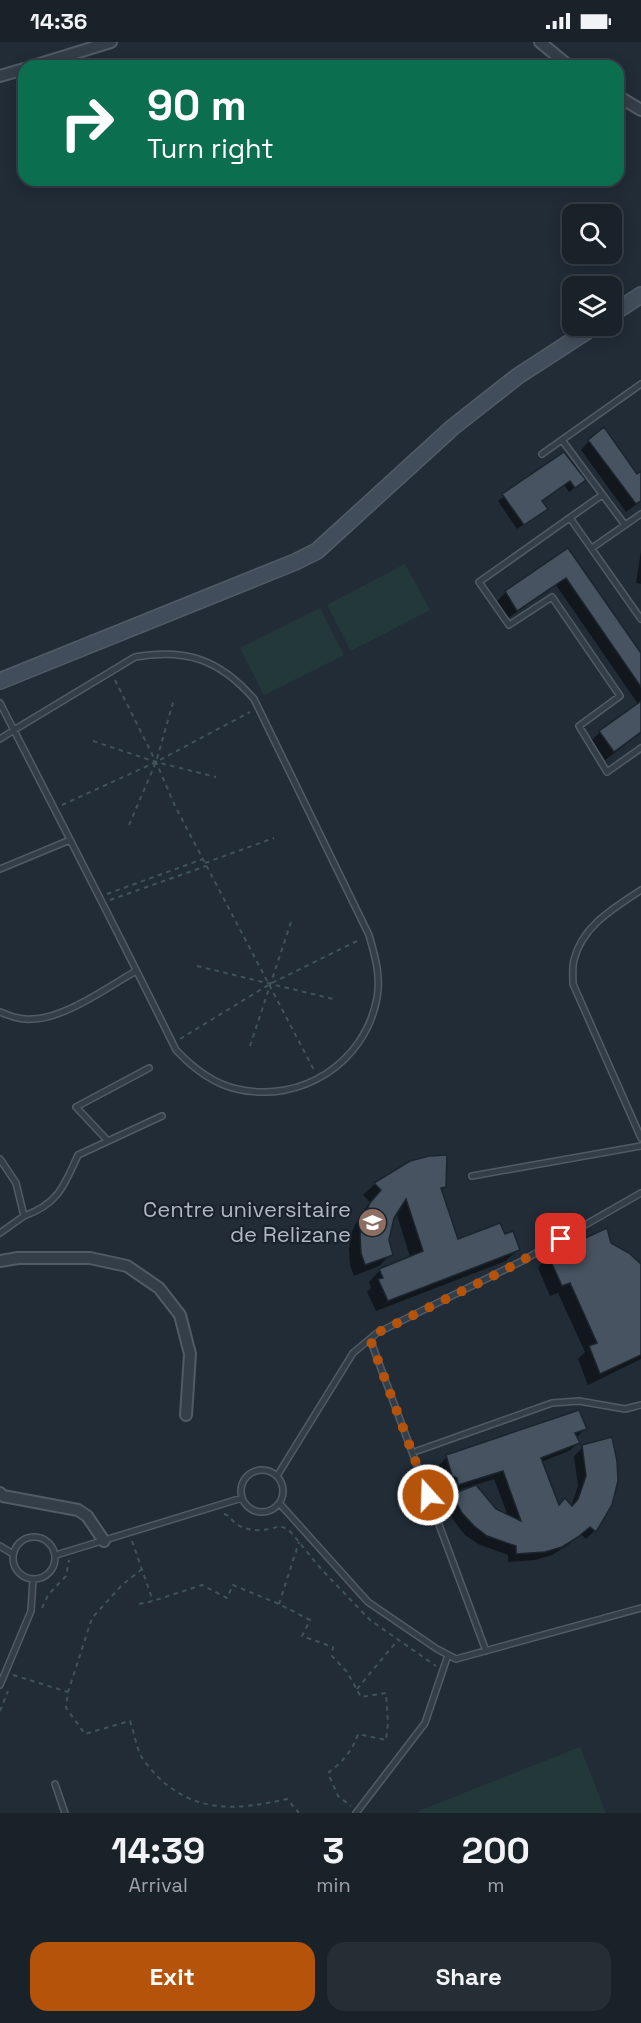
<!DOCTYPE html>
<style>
:root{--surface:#192129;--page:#262e35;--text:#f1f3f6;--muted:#9fa3a8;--line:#373e46;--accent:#b45309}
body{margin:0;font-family:"Space Grotesk",sans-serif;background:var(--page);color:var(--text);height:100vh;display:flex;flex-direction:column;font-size:22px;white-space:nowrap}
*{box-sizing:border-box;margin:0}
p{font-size:20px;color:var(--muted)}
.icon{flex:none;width:33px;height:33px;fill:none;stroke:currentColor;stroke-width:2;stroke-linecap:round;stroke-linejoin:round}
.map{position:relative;height:1771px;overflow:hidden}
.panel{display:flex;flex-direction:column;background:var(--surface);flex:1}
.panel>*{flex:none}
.banner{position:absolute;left:18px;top:18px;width:606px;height:126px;border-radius:18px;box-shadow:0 3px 15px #0003,0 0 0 2px var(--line);background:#0b6e4f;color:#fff;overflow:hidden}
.tools{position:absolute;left:562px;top:162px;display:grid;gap:12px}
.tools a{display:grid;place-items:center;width:60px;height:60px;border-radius:12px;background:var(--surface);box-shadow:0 3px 15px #0003,0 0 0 2px var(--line);font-size:30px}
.pin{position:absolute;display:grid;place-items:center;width:51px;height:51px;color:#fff;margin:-26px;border-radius:12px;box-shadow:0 3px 9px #0006}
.me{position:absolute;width:66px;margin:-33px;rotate:340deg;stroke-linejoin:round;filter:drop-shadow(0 0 4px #0008)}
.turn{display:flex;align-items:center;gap:21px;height:126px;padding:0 30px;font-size:27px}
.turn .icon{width:78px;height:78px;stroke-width:2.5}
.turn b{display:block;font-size:42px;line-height:51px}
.eta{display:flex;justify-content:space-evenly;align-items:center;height:102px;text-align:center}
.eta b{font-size:36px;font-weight:800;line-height:42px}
.primary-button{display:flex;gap:12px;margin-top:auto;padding:12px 30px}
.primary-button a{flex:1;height:69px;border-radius:18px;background:var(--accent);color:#fff;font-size:24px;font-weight:800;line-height:69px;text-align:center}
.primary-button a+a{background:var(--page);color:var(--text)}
.status{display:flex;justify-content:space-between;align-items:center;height:42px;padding:0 30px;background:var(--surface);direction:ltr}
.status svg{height:16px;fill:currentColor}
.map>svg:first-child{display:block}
</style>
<div class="status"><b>14:36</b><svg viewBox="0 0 49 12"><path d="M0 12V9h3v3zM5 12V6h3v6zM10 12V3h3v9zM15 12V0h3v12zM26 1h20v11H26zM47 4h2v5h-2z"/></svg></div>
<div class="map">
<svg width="641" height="1771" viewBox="0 0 641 1771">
<rect width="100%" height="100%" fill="#212c37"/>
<!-- green -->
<path fill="#233939" d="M405,522L430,568L351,609L327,563Z
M320,566L344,613L264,653L240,606Z
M580,1705L606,1771H416L421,1768Z"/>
<!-- shadow -->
<path fill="#0007" fill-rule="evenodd" d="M589,399L637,434L641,431V459L626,470L581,408Z
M564,412L584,438L569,450L564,443L541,460L546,467L517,487L498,459Z
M568,508L641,613V691L605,718L592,698L600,690L638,662L556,543L508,576L497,559L506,550Z
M641,509V542L636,541Z
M411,1120L445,1144L440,1149L457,1199L505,1193L518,1207L506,1219L376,1269L367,1250L371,1246L369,1240L380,1228L410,1215L396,1170L388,1198L391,1212L379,1224L354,1234L350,1223L349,1207L351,1192L359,1175L370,1160L363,1153L375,1142Z
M610,1202L641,1225V1317L588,1343L578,1317L585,1310L558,1251L550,1254L538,1226L549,1214Z
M585,1386L577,1395L578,1401L569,1409L541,1420L558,1464L571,1465L578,1444L574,1414L583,1405L610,1462L594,1489L586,1497L580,1492L568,1503L552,1513L535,1518L508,1520V1513L478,1502L465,1493L454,1479L444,1462L453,1454L467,1448V1445L450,1451L448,1444L444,1443L439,1423L447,1415ZM494,1437L508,1474L496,1469L475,1443Z"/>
<!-- building -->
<path fill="#475361" stroke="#1b252e" stroke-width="1.5" d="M604,385L637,432L641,429V459L636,462L588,398Z
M564,410L586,438L575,446L570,439L542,459L548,467L524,483L502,452Z
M568,506L641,611V645L566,536L517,569L505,549Z
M641,659V690L614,710L599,689Z
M447,1113L446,1145L441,1146L458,1197L500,1181L505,1192L513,1189L520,1208L388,1259L378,1237L383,1236L379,1227L423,1209L406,1157L394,1176L389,1198L393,1213L365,1223L361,1211L360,1194L362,1179L370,1161L381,1148L374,1141L410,1119L429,1114Z
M607,1186L611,1201L629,1211L641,1222V1313L600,1332L589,1304L597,1301L570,1241L562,1244L548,1213Z
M579,1368L587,1387L575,1391L580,1401L541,1416L559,1463L565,1456L572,1464L578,1457L586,1434L582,1403L612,1395L617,1419L618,1439L612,1463L596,1490L590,1485L578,1495L562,1505L545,1510L516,1512V1504L487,1494L474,1484L462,1471L452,1452L476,1443L496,1467L521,1479L503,1429L458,1443L457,1436L452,1434L446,1413Z"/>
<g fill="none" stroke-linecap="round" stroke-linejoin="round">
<defs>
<path id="lane" d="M562,398L625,483
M542,412L641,342
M602,453L479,540L509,583L552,555L620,654L579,684L607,730L641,706
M570,476L641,577
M592,506L641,472
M0,661C59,776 119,892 176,1008C192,1025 214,1042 237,1047C301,1062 365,1021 377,956C381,934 375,914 369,893L254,657C220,618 187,606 135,615L14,688L0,697
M0,827L70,798
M641,848C614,866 582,884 574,918C572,925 573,934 573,942L641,1096
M0,970C10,974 20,978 32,977C64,977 108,945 136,929
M108,1099L76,1065L149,1026
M0,1117L16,1141L24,1174L0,1191
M472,1134L641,1104
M24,1174C58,1162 64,1144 78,1113L162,1074
M370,1297L486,1609
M417,1409L552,1361L579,1359L625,1367L641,1363
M241 1449a21 21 0 1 1 42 0a21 21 0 1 1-42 0Z
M277,1434L353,1311L377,1291L522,1219L641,1151
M280,1462L368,1560L437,1607L456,1617L641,1566
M13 1516a21 21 0 1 1 42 0a21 21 0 1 1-42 0Z
M0,1504L13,1512
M56,1513L242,1456
M0,1643L31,1569L33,1537
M55,1742L65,1771
M356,1771L425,1681L448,1613"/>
<path id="street" d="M540,0L569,24
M33,24L111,0
M0,34L24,27
M618,54L641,68
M0,1219L18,1216H90L127,1224L159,1246L180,1273L190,1312L186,1373
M0,1451L3,1454L78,1468L87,1474L104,1499"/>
<path id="secondary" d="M612,272L641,253
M0,639L295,520L317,509L453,385L518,334L595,284"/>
</defs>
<!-- lane casing -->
<use href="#lane" stroke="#515b65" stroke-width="8"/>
<!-- street casing -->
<use href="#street" stroke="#515b65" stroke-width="14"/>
<!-- secondary casing -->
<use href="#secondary" stroke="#515b65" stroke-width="18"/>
<!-- path -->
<path stroke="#405456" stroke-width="2" stroke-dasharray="4.5 4.5" stroke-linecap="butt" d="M115,638L156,720L175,764L314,1028
M93,699L156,720L216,735
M62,763L156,720L250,670
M129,783L156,720L174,657
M205,821L274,796
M107,852L203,817
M110,858L206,824
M197,924L333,957
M180,997L270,942L361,897
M250,1004L291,880
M224,1472C231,1474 230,1477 235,1481C248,1491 266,1489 280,1484L289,1488L322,1528L370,1578L436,1624
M132,1499L153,1559
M142,1527L122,1543L92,1576L68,1650L66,1666L85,1692L130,1679C134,1690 136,1704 141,1714C145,1721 151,1727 156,1733C194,1771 234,1769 287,1757L299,1771
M139,1562L153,1559L202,1543L227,1556L233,1543L279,1562L310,1578L302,1594L333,1605L332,1614L347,1630L361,1655L386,1651L388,1681L386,1698L358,1692C352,1710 342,1720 328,1731L338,1754L351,1764
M279,1562L299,1500
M42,1566L48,1553L66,1534L69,1518
M13,1633L68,1650
M357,1647L397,1599
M0,1669L8,1649"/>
<!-- lane -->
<use href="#lane" stroke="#343e48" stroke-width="5"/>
<!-- street -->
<use href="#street" stroke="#343e48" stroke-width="10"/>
<!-- secondary -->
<use href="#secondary" stroke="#424d5b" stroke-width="15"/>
</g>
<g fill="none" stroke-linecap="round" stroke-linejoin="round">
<!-- route -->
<path stroke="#b45309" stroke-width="10" stroke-dasharray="0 18" d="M428,1453L370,1297L377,1291L503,1229L561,1197"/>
</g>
<!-- icons -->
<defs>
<symbol id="university-disc" viewBox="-11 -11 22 22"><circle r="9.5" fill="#8d6e63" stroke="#1a232c"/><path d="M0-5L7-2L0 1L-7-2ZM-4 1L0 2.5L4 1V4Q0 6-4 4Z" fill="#fff"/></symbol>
</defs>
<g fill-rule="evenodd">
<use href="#university-disc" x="356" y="1164" width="33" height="33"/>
</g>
<g text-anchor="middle" stroke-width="4.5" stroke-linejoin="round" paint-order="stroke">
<!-- poi labels -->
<g font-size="22" fill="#aeb8c4" stroke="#1a232c" text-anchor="end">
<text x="351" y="1175">Centre universitaire<tspan x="351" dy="25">de Relizane</tspan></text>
</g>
</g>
</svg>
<div class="tools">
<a><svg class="icon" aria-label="search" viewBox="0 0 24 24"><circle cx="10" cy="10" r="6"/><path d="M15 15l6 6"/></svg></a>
<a><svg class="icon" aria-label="layers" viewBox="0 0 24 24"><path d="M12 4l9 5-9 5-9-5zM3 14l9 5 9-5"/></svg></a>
</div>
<div class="pin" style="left:561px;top:1197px;background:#d93025"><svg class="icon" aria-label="arrive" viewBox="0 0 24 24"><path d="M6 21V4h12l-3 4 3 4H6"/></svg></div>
<svg class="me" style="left:428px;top:1453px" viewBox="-20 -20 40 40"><circle r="17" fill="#b45309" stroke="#fff" stroke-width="3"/><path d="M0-11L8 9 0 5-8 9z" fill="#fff"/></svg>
<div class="banner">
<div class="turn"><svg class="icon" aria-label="right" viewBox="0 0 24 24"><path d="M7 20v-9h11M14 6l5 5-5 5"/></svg><div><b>90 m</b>Turn right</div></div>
</div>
</div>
<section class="panel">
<div class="eta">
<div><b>14:39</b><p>Arrival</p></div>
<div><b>3</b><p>min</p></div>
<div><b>200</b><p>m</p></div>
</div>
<div class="primary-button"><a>Exit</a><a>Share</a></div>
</section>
